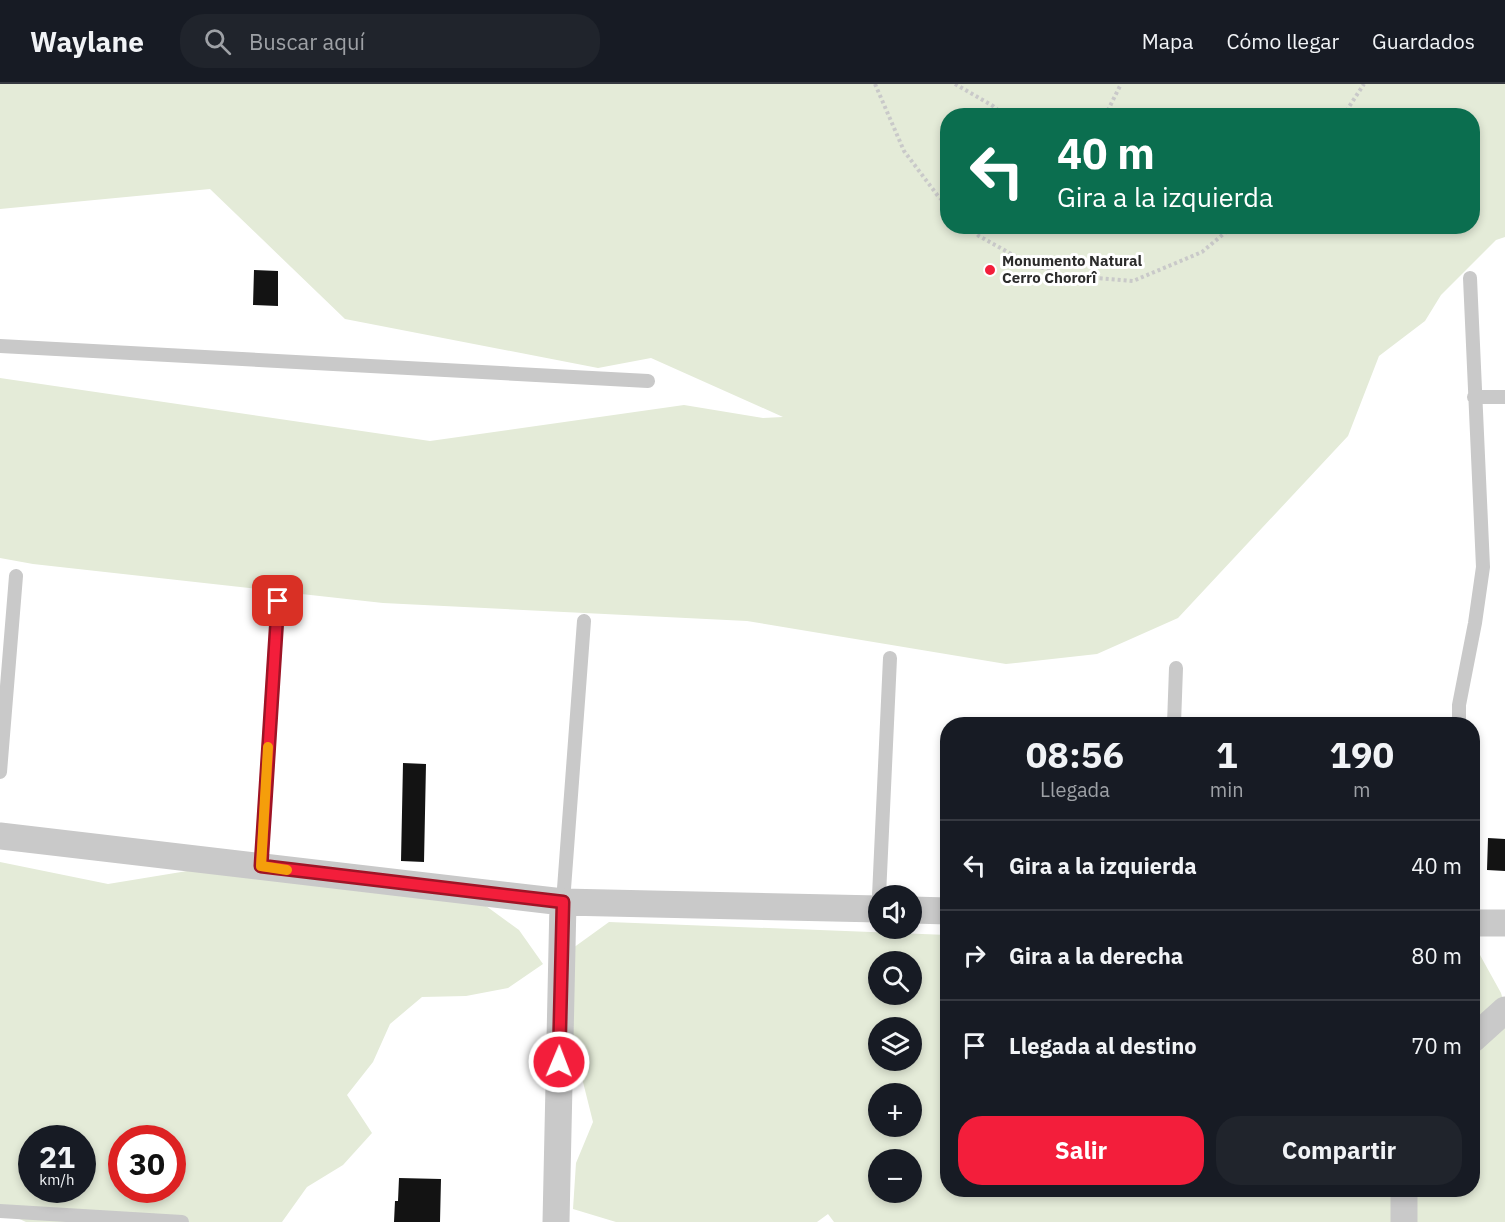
<!DOCTYPE html>
<html lang="es">
<meta charset="utf-8">
<style>
:root{--surface:#171b24;--page:#20242c;--text:#f1f3f6;--muted:#9ea1a6;--line:#363941;--accent:#f31e3b}
body{margin:0;font-family:"IBM Plex Sans",sans-serif;background:var(--page);color:var(--text);height:100vh;display:flex;flex-direction:column;font-size:22px;white-space:nowrap}
*{box-sizing:border-box;margin:0}
p{font-size:20px;color:var(--muted)}
.icon{flex:none;width:33px;height:33px;fill:none;stroke:currentColor;stroke-width:2;stroke-linecap:round;stroke-linejoin:round}
.map{position:relative;flex:1;overflow:hidden}
.sheet{position:absolute;left:940px;top:633px;width:540px;height:480px;display:flex;flex-direction:column;background:var(--surface);border-radius:24px;box-shadow:0 3px 9px #0003}
.sheet>*{flex:none}
.hud{position:absolute;left:940px;top:24px;width:540px;height:126px;border-radius:24px;box-shadow:0 3px 9px #0003;background:#0b6e4f;color:#fff;overflow:hidden}
.tools{position:absolute;left:868px;top:801px;display:grid;gap:12px}
.tools a{display:grid;place-items:center;width:54px;height:54px;border-radius:50%;background:var(--surface);box-shadow:0 3px 9px #0003;font-size:30px}
.speed{position:absolute;left:18px;top:1041px;display:flex;gap:12px;font-size:30px;font-weight:700;text-align:center}
.speed>*{display:grid;place-content:center;width:78px;height:78px;border-radius:50%;background:var(--surface);box-shadow:0 3px 9px #0003;line-height:1}
.speed small{font-size:15px;font-weight:400}
.speed .limit{border:9px solid #d22;background:#fff;color:#111}
.pin{position:absolute;display:grid;place-items:center;width:51px;height:51px;color:#fff;margin:-26px;border-radius:12px;box-shadow:0 3px 9px #0006}
.me{position:absolute;width:66px;margin:-33px;rotate:1deg;stroke-linejoin:round;filter:drop-shadow(0 0 4px #0008)}
.turn{display:flex;align-items:center;gap:21px;height:126px;padding:0 18px;font-size:27px}
.turn .icon{width:78px;height:78px;stroke-width:2.5}
.turn b{display:block;font-size:42px;line-height:51px}
.eta{display:flex;justify-content:space-evenly;align-items:center;height:102px;text-align:center}
.eta b{font-size:36px;font-weight:700;line-height:42px}
.primary-button{display:flex;gap:12px;margin-top:auto;padding:12px 18px}
.primary-button a{flex:1;height:69px;border-radius:24px;background:var(--accent);color:#fff;font-size:24px;font-weight:700;line-height:69px;text-align:center}
.primary-button a+a{background:var(--page);color:var(--text)}
ul{padding:0;list-style:none}
li{display:flex;align-items:center;gap:18px;height:90px;padding:0 18px;border-top:2px solid var(--line)}
li div{flex:1}
li b{display:block;font-size:22px}
li em{font-style:normal}
header{display:flex;align-items:center;gap:36px;box-sizing:border-box;height:84px;padding:0 30px;background:var(--surface);border-bottom:2px solid var(--line)}
header strong{font-size:28px}
nav{display:flex;gap:33px;margin-inline-start:auto;font-size:21px}
.search{width:420px;height:54px;background:var(--page);display:flex;align-items:center;gap:15px;box-sizing:border-box;padding:0 21px;border-radius:24px;color:var(--muted);font-size:22px}
.map>svg:first-child{display:block}
</style>
<header>
<strong>Waylane</strong>
<div class="search"><svg class="icon" aria-label="search" viewBox="0 0 24 24"><circle cx="10" cy="10" r="6"/><path d="M15 15l6 6"/></svg>Buscar aquí</div>
<nav><a>Mapa</a><a>Cómo llegar</a><a>Guardados</a></nav>
</header>
<div class="map">
<svg width="1505" height="1138" viewBox="0 0 1505 1138">
<rect width="100%" height="100%" fill="#fff"/>
<!-- green -->
<path fill="#e4ebd8" fill-rule="evenodd" d="M0,0H1505V153L1496,156L1441,211L1425,237L1379,272L1348,352L1178,534L1097,570L1006,580L747,537L383,519L33,480L0,474V294L430,357L684,321L763,334L783,333L651,274L598,284L345,235L210,105L0,125ZM948,32H1473V142H948Z
M0,778L108,800L236,779L486,822L519,846L543,880L508,904L466,912L422,913L390,940L373,978L347,1011L372,1049L343,1081L307,1103L282,1138H26L0,1126ZM32,1054H82V1106H32ZM122,1054H172V1106H122Z
M609,838L948,851V1106H1473V871H1480L1501,909L1505,923V1138H834L828,1130L817,1138H616L573,1125L576,1079L593,1038L571,950L573,864ZM879,878H912V910H879ZM879,944H912V976H879ZM879,1010H912V1042H879ZM879,1076H912V1108H879Z"/>
<!-- building -->
<path fill="#131313" d="M254,186L278,187V222L253,221Z
M403,679L426,680L424,778L401,777Z
M1488,754L1505,755V787L1487,786Z
M399,1094L441,1095L440,1138H394L395,1117H398Z"/>
<g fill="none" stroke-linecap="round" stroke-linejoin="round">
<!-- path -->
<path stroke="#c9c9c9" stroke-width="4" stroke-dasharray="3 3" stroke-linecap="butt" d="M875,0L904,67L938,112L948,122
M955,0L993,22L1005,32
M1105,32L1121,0
M1343,32L1364,0
M969,142L979,152L1022,176L1061,191L1133,197L1202,168L1233,142"/>
<!-- service -->
<path stroke="#c9c9c9" stroke-width="14" d="M0,262L648,297
M1474,313H1505
M1174,640L1176,584
M1459,640V621L1475,539L1483,483L1470,194
M0,688L16,492
M261,782L278,517
M879,812L890,574
M563,818L584,537
M0,1127L182,1138"/>
<!-- minor -->
<path stroke="#c9c9c9" stroke-width="27" d="M0,752L563,818L879,825
M912,826L948,827
M1473,839H1505
M1473,955L1505,926
M556,1138L563,818
M1404,1138V1106"/>
</g>
<g fill="none" stroke-linecap="round" stroke-linejoin="round">
<defs>
<path id="route" d="M278,517L261,782L563,818L559,978"/>
</defs>
<!-- route casing -->
<use href="#route" stroke="#9e1426" stroke-width="15"/>
<!-- route -->
<use href="#route" stroke="#f31e3b" stroke-width="10"/>
<!-- slow -->
<path stroke="#f59e0b" stroke-width="10" d="M268,663L261,782L287,786"/>
</g>
<!-- markers -->
<circle fill="#f31e3b" stroke="#fff" stroke-width="2" cx="990" cy="186" r="6"/>
<g text-anchor="middle" stroke-width="6" stroke-linejoin="round" paint-order="stroke">
<!-- poi labels -->
<g font-size="15" font-weight="bold" fill="#2c2c2c" stroke="#fff" text-anchor="start">
<text x="1002" y="182">Monumento Natural<tspan x="1002" dy="17">Cerro Chororî</tspan></text>
</g>
</g>
</svg>
<div class="tools">
<a><svg class="icon" aria-label="sound" viewBox="0 0 24 24"><path d="M4 9h4l5-4v14l-5-4H4zM17 9q2 3 0 6"/></svg></a>
<a><svg class="icon" aria-label="search" viewBox="0 0 24 24"><circle cx="10" cy="10" r="6"/><path d="M15 15l6 6"/></svg></a>
<a><svg class="icon" aria-label="layers" viewBox="0 0 24 24"><path d="M12 4l9 5-9 5-9-5zM3 14l9 5 9-5"/></svg></a>
<a>+</a>
<a>−</a>
</div>
<div class="speed"><div>21<small>km/h</small></div><div class="limit">30</div></div>
<div class="pin" style="left:278px;top:517px;background:#d93025"><svg class="icon" aria-label="arrive" viewBox="0 0 24 24"><path d="M6 21V4h12l-3 4 3 4H6"/></svg></div>
<svg class="me" style="left:559px;top:978px" viewBox="-20 -20 40 40"><circle r="17" fill="#f31e3b" stroke="#fff" stroke-width="3"/><path d="M0-11L8 9 0 5-8 9z" fill="#fff"/></svg>
<div class="hud">
<div class="turn"><svg class="icon" aria-label="left" viewBox="0 0 24 24"><path d="M17 20v-9H6M10 6l-5 5 5 5"/></svg><div><b>40 m</b>Gira a la izquierda</div></div>
</div>
<section class="sheet">
<div class="eta">
<div><b>08:56</b><p>Llegada</p></div>
<div><b>1</b><p>min</p></div>
<div><b>190</b><p>m</p></div>
</div>
<ul>
<li><svg class="icon" aria-label="left" viewBox="0 0 24 24"><path d="M17 20v-9H6M10 6l-5 5 5 5"/></svg><div><b>Gira a la izquierda</b></div><em>40 m</em></li>
<li><svg class="icon" aria-label="right" viewBox="0 0 24 24"><path d="M7 20v-9h11M14 6l5 5-5 5"/></svg><div><b>Gira a la derecha</b></div><em>80 m</em></li>
<li><svg class="icon" aria-label="arrive" viewBox="0 0 24 24"><path d="M6 21V4h12l-3 4 3 4H6"/></svg><div><b>Llegada al destino</b></div><em>70 m</em></li>
</ul>
<div class="primary-button"><a>Salir</a><a>Compartir</a></div>
</section>
</div>
